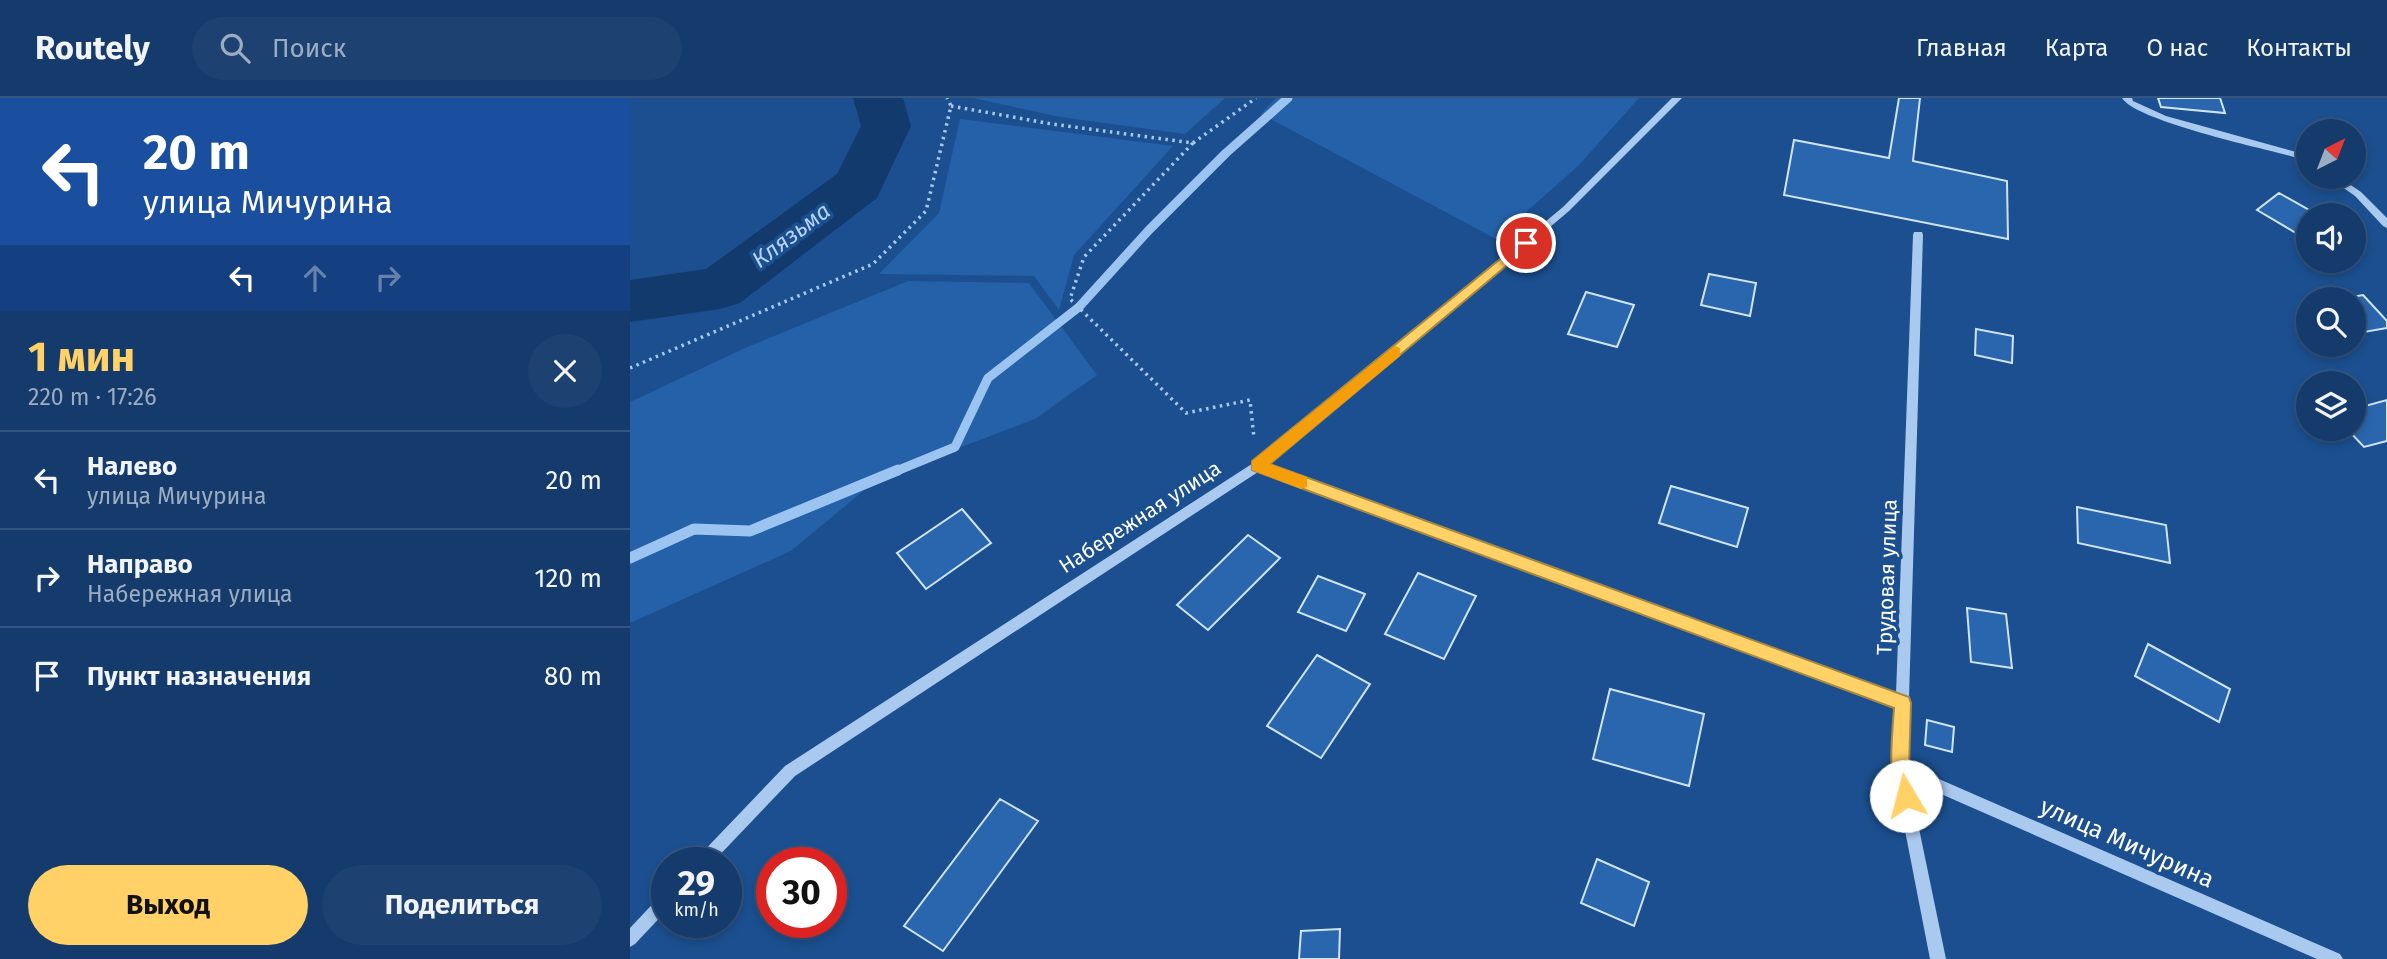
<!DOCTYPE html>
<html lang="ru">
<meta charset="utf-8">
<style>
:root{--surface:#143b6b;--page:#1d4271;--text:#f1f3f6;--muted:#9dadc1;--line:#33557e;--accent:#ffd166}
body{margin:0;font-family:"Fira Sans",sans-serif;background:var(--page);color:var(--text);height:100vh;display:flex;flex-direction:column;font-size:26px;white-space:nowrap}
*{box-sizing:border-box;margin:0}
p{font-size:23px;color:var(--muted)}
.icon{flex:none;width:38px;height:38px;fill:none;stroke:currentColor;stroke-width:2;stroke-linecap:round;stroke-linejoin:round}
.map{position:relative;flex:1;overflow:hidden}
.details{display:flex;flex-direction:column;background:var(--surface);width:630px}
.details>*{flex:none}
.banner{background:#1a4fa0;color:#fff;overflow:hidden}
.needle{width:46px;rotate:42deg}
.fabs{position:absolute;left:1666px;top:21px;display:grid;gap:14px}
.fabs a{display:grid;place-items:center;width:70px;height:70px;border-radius:50%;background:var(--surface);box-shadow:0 4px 10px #0003,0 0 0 2px var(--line);font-size:35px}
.speed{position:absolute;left:21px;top:749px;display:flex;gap:14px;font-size:35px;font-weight:700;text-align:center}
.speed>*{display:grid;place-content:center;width:91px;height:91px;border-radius:50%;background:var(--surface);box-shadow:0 4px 10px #0003,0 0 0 2px var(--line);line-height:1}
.speed small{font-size:18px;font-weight:400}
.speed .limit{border:10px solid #d22;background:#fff;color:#111}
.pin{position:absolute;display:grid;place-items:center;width:60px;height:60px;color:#fff;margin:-30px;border:4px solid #fff;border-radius:50%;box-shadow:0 2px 7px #0007}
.me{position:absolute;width:77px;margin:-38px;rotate:352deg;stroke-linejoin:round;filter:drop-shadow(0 0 5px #0008)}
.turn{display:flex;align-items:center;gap:24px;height:147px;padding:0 28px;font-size:32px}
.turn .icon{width:91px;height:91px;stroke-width:2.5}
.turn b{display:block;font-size:49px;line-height:60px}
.lanes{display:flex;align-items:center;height:66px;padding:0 28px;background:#0003;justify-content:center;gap:35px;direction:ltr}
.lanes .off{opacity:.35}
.round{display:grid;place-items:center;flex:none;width:74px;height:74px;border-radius:37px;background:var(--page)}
.overview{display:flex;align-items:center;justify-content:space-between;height:119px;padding:0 28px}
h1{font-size:42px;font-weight:700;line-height:52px;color:var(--accent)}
.button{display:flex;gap:14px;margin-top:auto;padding:14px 28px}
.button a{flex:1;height:80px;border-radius:42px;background:var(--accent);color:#111;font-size:28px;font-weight:700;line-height:80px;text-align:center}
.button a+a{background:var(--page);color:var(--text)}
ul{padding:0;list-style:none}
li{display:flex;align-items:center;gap:21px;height:98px;padding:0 28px;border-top:2px solid var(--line)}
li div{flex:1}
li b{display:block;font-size:26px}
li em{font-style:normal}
header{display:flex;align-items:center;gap:42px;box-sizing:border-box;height:98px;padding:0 35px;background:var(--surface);border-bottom:2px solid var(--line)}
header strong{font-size:33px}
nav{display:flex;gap:38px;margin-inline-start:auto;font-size:24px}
.search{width:490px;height:63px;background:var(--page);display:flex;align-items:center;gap:18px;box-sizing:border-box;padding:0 24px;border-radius:38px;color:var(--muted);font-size:26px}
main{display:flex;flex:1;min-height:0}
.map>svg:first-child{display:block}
</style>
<header>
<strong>Routely</strong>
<div class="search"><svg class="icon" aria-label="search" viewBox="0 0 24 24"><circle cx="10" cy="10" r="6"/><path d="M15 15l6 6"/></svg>Поиск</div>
<nav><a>Главная</a><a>Карта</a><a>О нас</a><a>Контакты</a></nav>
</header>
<main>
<section class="details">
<div class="banner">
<div class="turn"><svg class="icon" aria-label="left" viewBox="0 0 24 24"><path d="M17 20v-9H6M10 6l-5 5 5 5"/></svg><div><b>20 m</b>улица Мичурина</div></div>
<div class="lanes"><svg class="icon" aria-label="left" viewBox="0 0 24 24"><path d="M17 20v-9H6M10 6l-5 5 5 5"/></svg><svg class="icon off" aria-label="ahead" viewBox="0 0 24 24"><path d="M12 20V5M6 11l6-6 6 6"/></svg><svg class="icon off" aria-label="right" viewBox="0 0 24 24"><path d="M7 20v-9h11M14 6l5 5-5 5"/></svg></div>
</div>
<div class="overview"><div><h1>1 мин</h1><p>220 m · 17:26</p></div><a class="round"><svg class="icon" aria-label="close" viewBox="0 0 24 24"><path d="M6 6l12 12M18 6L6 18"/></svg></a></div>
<ul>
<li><svg class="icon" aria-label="left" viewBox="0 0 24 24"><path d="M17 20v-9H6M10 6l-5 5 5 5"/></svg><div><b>Налево</b><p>улица Мичурина</p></div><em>20 m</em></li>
<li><svg class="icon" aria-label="right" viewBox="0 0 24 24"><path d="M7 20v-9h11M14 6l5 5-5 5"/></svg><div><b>Направо</b><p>Набережная улица</p></div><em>120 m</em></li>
<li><svg class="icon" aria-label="arrive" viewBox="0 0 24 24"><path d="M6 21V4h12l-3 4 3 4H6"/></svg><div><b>Пункт назначения</b></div><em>80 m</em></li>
</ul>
<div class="button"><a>Выход</a><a>Поделиться</a></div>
</section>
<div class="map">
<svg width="1757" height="861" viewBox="0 0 1757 861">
<rect width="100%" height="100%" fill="#1b4f8f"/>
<!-- green -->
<path fill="#2461a8" d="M343,0H595L555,36L430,19Z
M646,0H1009L949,67L866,141L631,16Z
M330,21L543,48L444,157L429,212L404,178L249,176L309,115Z
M278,183L399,185L467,277L405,321L249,380L161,453L0,525V304L115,250Z"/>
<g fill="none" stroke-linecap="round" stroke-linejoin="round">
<!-- stream-far1 -->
<path stroke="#9cc4f0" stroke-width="9" d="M264,374L325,349L358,280L449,209L519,132L596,55L658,0"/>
<!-- stream -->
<path stroke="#9cc4f0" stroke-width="11" d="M0,460L64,431L120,433L268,372"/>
<!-- river -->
<path fill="#123a6d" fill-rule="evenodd" d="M223,0H273L281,28L247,100L110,205L90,211L0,224V182L76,171L207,76L231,28Z"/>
</g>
<!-- building -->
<path fill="#2a66ad" stroke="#cfe3fa" stroke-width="2" d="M1269,0H1290L1283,63L1377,83L1378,141L1154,97L1164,42L1259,60Z
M1528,0H1590L1595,15L1531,9Z
M1649,95L1688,117H1678V125L1666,135L1627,112Z
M1079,176L1126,185L1120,218L1071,207Z
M956,194L1004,207L987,249L938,236Z
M1733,197L1757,223V230L1734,234L1724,222V201H1709Z
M1346,231L1383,238L1382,265L1345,257Z
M1757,302V343L1734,349L1717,331H1724V311Z
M1041,388L1118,410L1107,449L1029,425Z
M1447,409L1536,427L1540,465L1448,445Z
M332,411L361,445L296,491L267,455Z
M618,437L650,460L578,532L547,507Z
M788,475L846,498L814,561L755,536Z
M688,478L735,496L716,533L668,514Z
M1337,510L1376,516L1382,570L1341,564Z
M1518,546L1600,591L1589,624L1505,578Z
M687,557L740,586L691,660L637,628Z
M980,591L1074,616L1059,688L963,661Z
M1297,622L1324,629L1322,654L1295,647Z
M370,701L408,723L313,853L274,828Z
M967,761L1019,784L1004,828L951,805Z
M710,831L709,861H669L671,833Z"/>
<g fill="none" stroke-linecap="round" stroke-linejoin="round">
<!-- path -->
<path stroke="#a9c9ee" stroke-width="3.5" stroke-dasharray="2.5 4.5" stroke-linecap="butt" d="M321,8L422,26L563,45L454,159L440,201L556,315L620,302L624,340
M563,45L626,0
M0,270L243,166L296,113L321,8L317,0"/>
<!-- minor -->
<path fill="#a9c9ee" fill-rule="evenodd" d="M1042,0H1052L939,113L638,367L1266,596L1283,137L1284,134H1292L1293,137L1277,667L1710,856L1713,861H1687L1279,682L1316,861H1300L1263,671L1265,609L628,374L165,678L82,765H65L67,760L155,668L631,360L933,109Z
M1492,0H1502L1503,3L1536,18L1670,55L1678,60V67L1664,59C1632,50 1506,23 1492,0Z
M1698,79H1709L1731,94L1757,120V130L1753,128L1725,98Z
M37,794V812L5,846L0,849V830L32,796Z"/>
</g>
<!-- route -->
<path fill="#ffd166" stroke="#a68842" stroke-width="2" d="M896,140L900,141V148L640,366L1279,599L1281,605L1279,671L1285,698L1282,705L1276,707L1269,705C1257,675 1262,641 1264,610L622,372V363Z"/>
<!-- slow -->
<path fill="#f59e0b" d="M765,248L770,250V258L640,366L677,379V389L671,391L622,372V363Z"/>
<g text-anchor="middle" stroke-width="7" stroke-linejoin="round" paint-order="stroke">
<!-- street labels -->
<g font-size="21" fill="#fff" stroke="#1b4f8f">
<text transform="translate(510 419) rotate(-33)" y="7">Набережная улица</text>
<text transform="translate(1257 479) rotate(-88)" y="7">Трудовая улица</text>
</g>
<!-- water labels -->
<g font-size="23" font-style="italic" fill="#b5d3f5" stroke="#1b4f8f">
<text transform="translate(161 137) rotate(-37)" y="8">Клязьма</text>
</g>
<!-- near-street labels -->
<g font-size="24" fill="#fff" stroke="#1b4f8f">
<text transform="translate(1497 745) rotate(24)" y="8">улица Мичурина</text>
</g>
</g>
</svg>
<div class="fabs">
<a><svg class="needle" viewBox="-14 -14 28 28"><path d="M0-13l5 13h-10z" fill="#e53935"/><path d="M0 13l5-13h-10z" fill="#9dadc1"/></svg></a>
<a><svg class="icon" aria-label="sound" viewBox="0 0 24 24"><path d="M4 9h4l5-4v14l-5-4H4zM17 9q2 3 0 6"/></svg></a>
<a><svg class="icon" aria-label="search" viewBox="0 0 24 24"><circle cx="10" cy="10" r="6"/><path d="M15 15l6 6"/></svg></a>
<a><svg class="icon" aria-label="layers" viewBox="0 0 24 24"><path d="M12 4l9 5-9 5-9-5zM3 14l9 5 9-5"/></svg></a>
</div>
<div class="speed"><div>29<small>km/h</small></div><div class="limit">30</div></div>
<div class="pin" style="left:896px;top:145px;background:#d93025"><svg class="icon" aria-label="arrive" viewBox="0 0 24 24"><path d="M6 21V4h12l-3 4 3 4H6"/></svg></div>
<svg class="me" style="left:1276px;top:698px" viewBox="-20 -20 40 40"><circle r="19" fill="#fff"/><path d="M0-13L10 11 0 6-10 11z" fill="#ffd166"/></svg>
</div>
</main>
